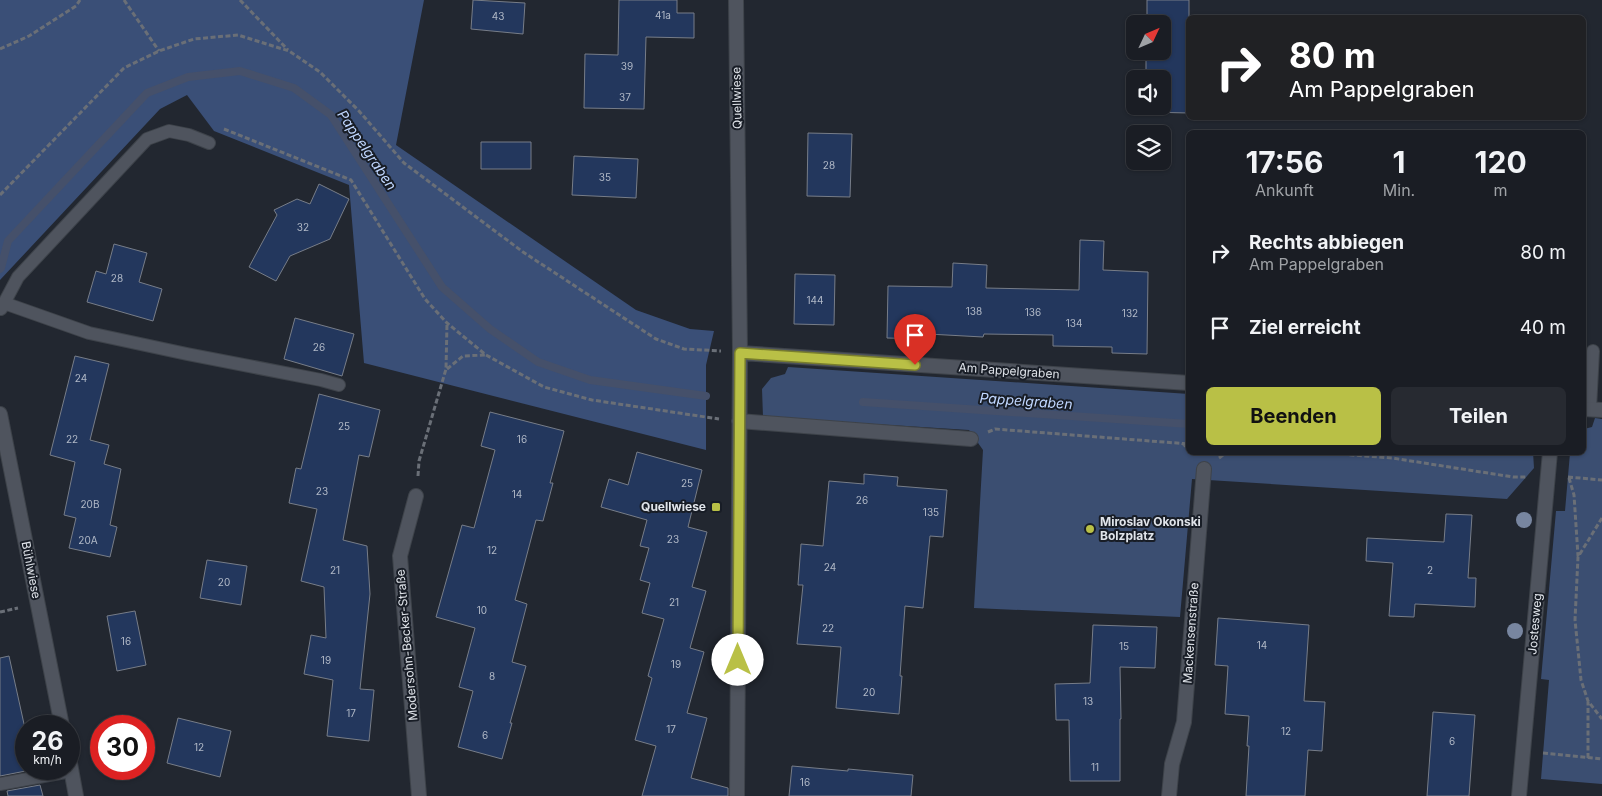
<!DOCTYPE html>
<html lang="de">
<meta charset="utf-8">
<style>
:root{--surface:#1a1d24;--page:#272a31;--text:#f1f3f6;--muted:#9fa2a6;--line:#383b41;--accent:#b9c046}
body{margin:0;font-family:Inter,sans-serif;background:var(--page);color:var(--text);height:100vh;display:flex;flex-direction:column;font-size:19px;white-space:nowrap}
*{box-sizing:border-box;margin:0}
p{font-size:16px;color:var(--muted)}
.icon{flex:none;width:28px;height:28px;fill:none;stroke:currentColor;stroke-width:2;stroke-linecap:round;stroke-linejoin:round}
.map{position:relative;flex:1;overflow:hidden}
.drawer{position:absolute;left:1186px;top:130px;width:400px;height:325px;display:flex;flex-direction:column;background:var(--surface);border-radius:8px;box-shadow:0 1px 4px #0004,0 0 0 1px var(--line)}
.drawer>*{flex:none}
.top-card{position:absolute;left:1186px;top:15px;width:400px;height:105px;border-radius:8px;box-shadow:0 1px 4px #0004,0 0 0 1px var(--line);background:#202124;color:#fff;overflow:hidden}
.needle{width:32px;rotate:46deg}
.buttons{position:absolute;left:1126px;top:15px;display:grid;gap:10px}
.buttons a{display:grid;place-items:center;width:45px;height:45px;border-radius:8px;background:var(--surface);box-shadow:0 1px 4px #0004,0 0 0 1px var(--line);font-size:25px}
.speed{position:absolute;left:15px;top:715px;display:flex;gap:10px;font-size:25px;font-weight:700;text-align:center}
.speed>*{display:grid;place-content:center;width:65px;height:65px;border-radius:50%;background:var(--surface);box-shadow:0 1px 4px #0004,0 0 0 1px var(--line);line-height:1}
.speed small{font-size:12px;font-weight:400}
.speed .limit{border:8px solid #d22;background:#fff;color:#111}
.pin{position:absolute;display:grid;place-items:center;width:42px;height:42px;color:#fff;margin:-51px -21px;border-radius:50% 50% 50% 0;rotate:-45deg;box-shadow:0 0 5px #0007}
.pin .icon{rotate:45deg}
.me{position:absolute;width:55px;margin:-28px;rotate:0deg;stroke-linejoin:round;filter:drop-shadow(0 0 4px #0008)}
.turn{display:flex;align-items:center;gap:18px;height:105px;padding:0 20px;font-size:22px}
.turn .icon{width:65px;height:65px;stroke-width:2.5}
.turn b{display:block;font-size:35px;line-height:42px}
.eta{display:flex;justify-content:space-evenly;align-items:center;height:85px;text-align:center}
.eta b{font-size:30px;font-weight:700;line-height:35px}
.cta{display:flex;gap:10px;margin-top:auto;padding:10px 20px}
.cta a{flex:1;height:58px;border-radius:8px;background:var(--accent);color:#111;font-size:20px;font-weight:700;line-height:58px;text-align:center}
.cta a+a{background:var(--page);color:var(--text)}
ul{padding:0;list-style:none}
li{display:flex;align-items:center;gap:15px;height:75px;padding:0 20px}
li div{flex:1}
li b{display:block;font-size:19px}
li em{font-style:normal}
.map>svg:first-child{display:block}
</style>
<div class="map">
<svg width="1602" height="796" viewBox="0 0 1602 796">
<rect width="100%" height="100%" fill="#222730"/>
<!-- green -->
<path fill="#3b4e71" d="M788,367L1189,394V452H1533L1534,468L1507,499L1192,479L1180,617L974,608L983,450L969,430L763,417L762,389L771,378L785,374Z
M1595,418L1602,419V784L1541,779L1549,680L1541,679L1556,511H1565L1570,453L1584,452V429L1592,427Z"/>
<!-- forest -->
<path fill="#3a4f77" d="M0,0H424L396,145L636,310L690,329L714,331L706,365V450L364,363L349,185L214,131L187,95L160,109L0,280Z"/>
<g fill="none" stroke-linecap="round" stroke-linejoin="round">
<!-- stream -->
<path stroke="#45506a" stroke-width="8" d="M0,269L1,268L8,241L147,93L188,77L240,71L294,88L331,115L442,287L490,329L538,362L590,380L706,396
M863,402L1189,424"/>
</g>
<!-- building -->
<path fill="#23375d" stroke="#777d88" d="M473,0L525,3L523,34L471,29Z
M619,0H677V13H694V38L646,37L644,109L584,108L585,54L618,55Z
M1147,0H1189V113L1145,112V106H1162V79H1146V51H1162V24H1147Z
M808,133L852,134L850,197L807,196Z
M481,142H531V169H481Z
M574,156L638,159L636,198L572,195Z
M319,184L349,199L330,239L290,256L276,281L249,267L277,215L274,210L297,199L310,204Z
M1080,240L1104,241L1103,270L1148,272L1147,354L1112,353V347L1053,346V335L984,334L983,337L928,334V339L887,338L888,286L952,287L953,263L987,265L986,288L1079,290Z
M114,244L147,253L139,282L162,289L153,321L87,302L96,271L106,274Z
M795,274L835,275L834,325L794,324Z
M295,318L354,334L342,376L284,359Z
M75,356L109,364L90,440L109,445L104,464L121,469L110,525L117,527L110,557L69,548L76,518L64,515L75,462L50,455Z
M319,394L380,410L369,457L359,455L343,540L367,546L370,594L360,689L374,690L369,741L327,736L333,680L304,674L311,635L326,638L324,587L301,581L317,509L289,503L296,468L301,469Z
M490,412L564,431L550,483H553L543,521L536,520L515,600L527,604L512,662L526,666L510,723H512L502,759L458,747L473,691L459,687L475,628L436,617L462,525L474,528L495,450L481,446Z
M637,452L702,470L688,527L707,532L692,587L706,591L690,648L704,652L687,713L707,718L691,778L728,788V796H642L656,746L635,740L652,678L648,676L664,619L642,613L650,583L640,580L649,548L640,546L647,520L601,507L609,479L628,485Z
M864,474L898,477L897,486L947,490L943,537L930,536L923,608L905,606L900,676H902L899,714L836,708L841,647L797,644L803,585H798L801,544L823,546L829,481L864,484Z
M1446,514L1472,515L1468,578H1476L1475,607L1415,604L1414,617L1389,616L1393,563L1366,561L1367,538L1444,542Z
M207,560L247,566L241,605L200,598Z
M135,611L146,665L117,671L107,616Z
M1218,618L1309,625L1304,701L1325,702L1322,751L1308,750L1305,796H1246L1249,746H1247L1249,716L1225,714L1228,666L1215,665Z
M1093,625L1157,627L1155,668L1120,667L1121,719H1120V781H1070L1069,720H1056L1055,684L1090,683Z
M9,656L26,733V769H36L0,776V658Z
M1433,712L1475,715L1469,796H1427Z
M178,718L231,731L220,777L167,763Z
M792,766L848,771V769L913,775L911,796H789Z
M40,785L43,796H8L7,791Z"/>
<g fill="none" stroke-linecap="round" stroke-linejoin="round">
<defs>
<path id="service" d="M4,303L89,333L187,354L321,380L339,385
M1,309L18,277L147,139L169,131L189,135L209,143
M1590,409L1593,351
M0,784L71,771"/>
<path id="minor" d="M736,0L740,353L737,796
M740,353L1189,383
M1584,409L1602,410
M0,414L62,726
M739,421L971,439
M416,496L400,556L419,796
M69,758L76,796
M1169,796L1172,764L1184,722L1204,469
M1519,796L1550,452"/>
</defs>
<!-- service casing -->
<use href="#service" stroke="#3e434a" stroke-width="14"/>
<!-- minor casing -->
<use href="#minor" stroke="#3e434a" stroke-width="16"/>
<!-- path -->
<path stroke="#6a6f77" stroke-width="3" stroke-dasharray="5 2.5" stroke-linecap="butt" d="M124,0L159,51
M240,0L288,50
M0,49L29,36L76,6L80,0
M224,129L351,180L425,299L447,323L486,355L544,387L592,400L719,419
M0,195L124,68L159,51L194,39L238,35L289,51L320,72L359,111L404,163L523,252L656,339L684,349L721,351
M447,369L463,356L486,355
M988,432L995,429L1189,444
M1182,443L1189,449
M1312,452L1392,458L1513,477H1527
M1219,458L1227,452
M418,476L419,461L446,369L447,323
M1568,477L1602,480
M1569,478L1574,495L1578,556
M1602,518L1578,557L1575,620L1581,680L1588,701L1602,719
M0,612L18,608
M1543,753L1602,759
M1588,758V702"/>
<!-- service -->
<use href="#service" stroke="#4f545e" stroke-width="12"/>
<!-- minor -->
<use href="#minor" stroke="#4f545e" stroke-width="14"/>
</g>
<!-- trees -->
<g fill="#7886a0">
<circle cx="1524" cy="520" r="8"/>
<circle cx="1515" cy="631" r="8"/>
</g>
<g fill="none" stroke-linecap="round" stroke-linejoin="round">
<defs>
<path id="route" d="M738,660L740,353L915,365"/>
</defs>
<!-- route casing -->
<use href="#route" stroke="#787d2e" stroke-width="12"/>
<!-- route -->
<use href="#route" stroke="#b9c046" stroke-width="9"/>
</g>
<!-- markers -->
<g fill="#b9c046" stroke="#181d26" stroke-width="2">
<rect x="711" y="502" width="10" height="10" rx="2.5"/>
<circle cx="1090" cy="529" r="5"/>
</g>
<g text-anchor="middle" stroke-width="4" stroke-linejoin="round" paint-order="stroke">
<!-- number labels -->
<g font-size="10" fill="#b1b9c7">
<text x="663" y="19">41a</text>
<text x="498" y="20">43</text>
<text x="627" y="70">39</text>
<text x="625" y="101">37</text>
<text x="829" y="169">28</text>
<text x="605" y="181">35</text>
<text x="303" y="231">32</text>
<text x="117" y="282">28</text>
<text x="815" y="304">144</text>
<text x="974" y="315">138</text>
<text x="1033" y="316">136</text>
<text x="1130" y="317">132</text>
<text x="1074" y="327">134</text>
<text x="319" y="351">26</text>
<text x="81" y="382">24</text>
<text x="344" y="430">25</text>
<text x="72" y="443">22</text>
<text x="522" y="443">16</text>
<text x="687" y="487">25</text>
<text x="322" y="495">23</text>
<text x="517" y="498">14</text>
<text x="862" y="504">26</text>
<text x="90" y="508">20B</text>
<text x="931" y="516">135</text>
<text x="673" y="543">23</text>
<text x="88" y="544">20A</text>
<text x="492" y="554">12</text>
<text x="830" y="571">24</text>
<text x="335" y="574">21</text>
<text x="1430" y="574">2</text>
<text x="224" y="586">20</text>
<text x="674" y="606">21</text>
<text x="482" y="614">10</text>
<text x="828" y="632">22</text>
<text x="126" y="645">16</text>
<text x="1262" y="649">14</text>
<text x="1124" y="650">15</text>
<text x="326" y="664">19</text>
<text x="676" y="668">19</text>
<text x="492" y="680">8</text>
<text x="869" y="696">20</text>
<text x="1088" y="705">13</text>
<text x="351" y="717">17</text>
<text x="671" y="733">17</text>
<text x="1286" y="735">12</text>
<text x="485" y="739">6</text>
<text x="1452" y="745">6</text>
<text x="199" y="751">12</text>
<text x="1095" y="771">11</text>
<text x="805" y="786">16</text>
</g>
<!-- street labels -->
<g font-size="12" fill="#e0e4ea" stroke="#181d26">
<text transform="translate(737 98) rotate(-91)" y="4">Quellwiese</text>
<text transform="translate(1009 371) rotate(4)" y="4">Am Pappelgraben</text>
<text transform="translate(31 570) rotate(79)" y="4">Bühlwiese</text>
<text transform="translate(1535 624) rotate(-85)" y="4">Jostesweg</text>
<text transform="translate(1191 633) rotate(-86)" y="4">Mackensenstraße</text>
<text transform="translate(407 645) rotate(-95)" y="4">Modersohn-Becker-Straße</text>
</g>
<!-- poi labels -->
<g font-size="12" font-weight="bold" fill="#e0e4ea" stroke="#181d26" text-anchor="end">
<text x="706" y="511">Quellwiese</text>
<text x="1100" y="526" text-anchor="start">Miroslav Okonski<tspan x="1100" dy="14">Bolzplatz</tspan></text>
</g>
<!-- water labels -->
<g font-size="14" font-style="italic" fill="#c0d7ff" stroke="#181d26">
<text transform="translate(367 150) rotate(56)" y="5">Pappelgraben</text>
<text transform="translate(1026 401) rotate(4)" y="5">Pappelgraben</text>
</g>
</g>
</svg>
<div class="buttons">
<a><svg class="needle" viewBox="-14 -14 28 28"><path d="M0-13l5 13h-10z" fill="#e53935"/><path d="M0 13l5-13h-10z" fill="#9fa2a6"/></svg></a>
<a><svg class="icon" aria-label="sound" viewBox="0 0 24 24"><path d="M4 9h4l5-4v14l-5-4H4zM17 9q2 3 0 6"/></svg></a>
<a><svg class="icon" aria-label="layers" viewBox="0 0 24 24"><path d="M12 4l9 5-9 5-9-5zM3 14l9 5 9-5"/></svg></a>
</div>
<div class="speed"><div>26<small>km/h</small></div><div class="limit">30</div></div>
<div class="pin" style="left:915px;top:365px;background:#d93025"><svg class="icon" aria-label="arrive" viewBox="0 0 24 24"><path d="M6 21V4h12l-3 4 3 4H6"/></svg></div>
<svg class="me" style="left:738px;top:660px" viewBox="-20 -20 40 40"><circle r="19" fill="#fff"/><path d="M0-13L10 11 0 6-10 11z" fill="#b9c046"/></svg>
<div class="top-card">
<div class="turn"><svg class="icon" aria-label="right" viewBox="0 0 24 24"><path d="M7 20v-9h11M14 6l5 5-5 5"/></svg><div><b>80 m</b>Am Pappelgraben</div></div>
</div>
<section class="drawer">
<div class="eta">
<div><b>17:56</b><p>Ankunft</p></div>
<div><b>1</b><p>Min.</p></div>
<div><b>120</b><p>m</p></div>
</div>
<ul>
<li><svg class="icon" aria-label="right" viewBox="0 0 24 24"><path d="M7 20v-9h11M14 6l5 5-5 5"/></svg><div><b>Rechts abbiegen</b><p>Am Pappelgraben</p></div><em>80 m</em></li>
<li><svg class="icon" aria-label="arrive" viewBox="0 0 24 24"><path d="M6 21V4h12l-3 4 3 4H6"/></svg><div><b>Ziel erreicht</b></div><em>40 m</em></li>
</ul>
<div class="cta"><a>Beenden</a><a>Teilen</a></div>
</section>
</div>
